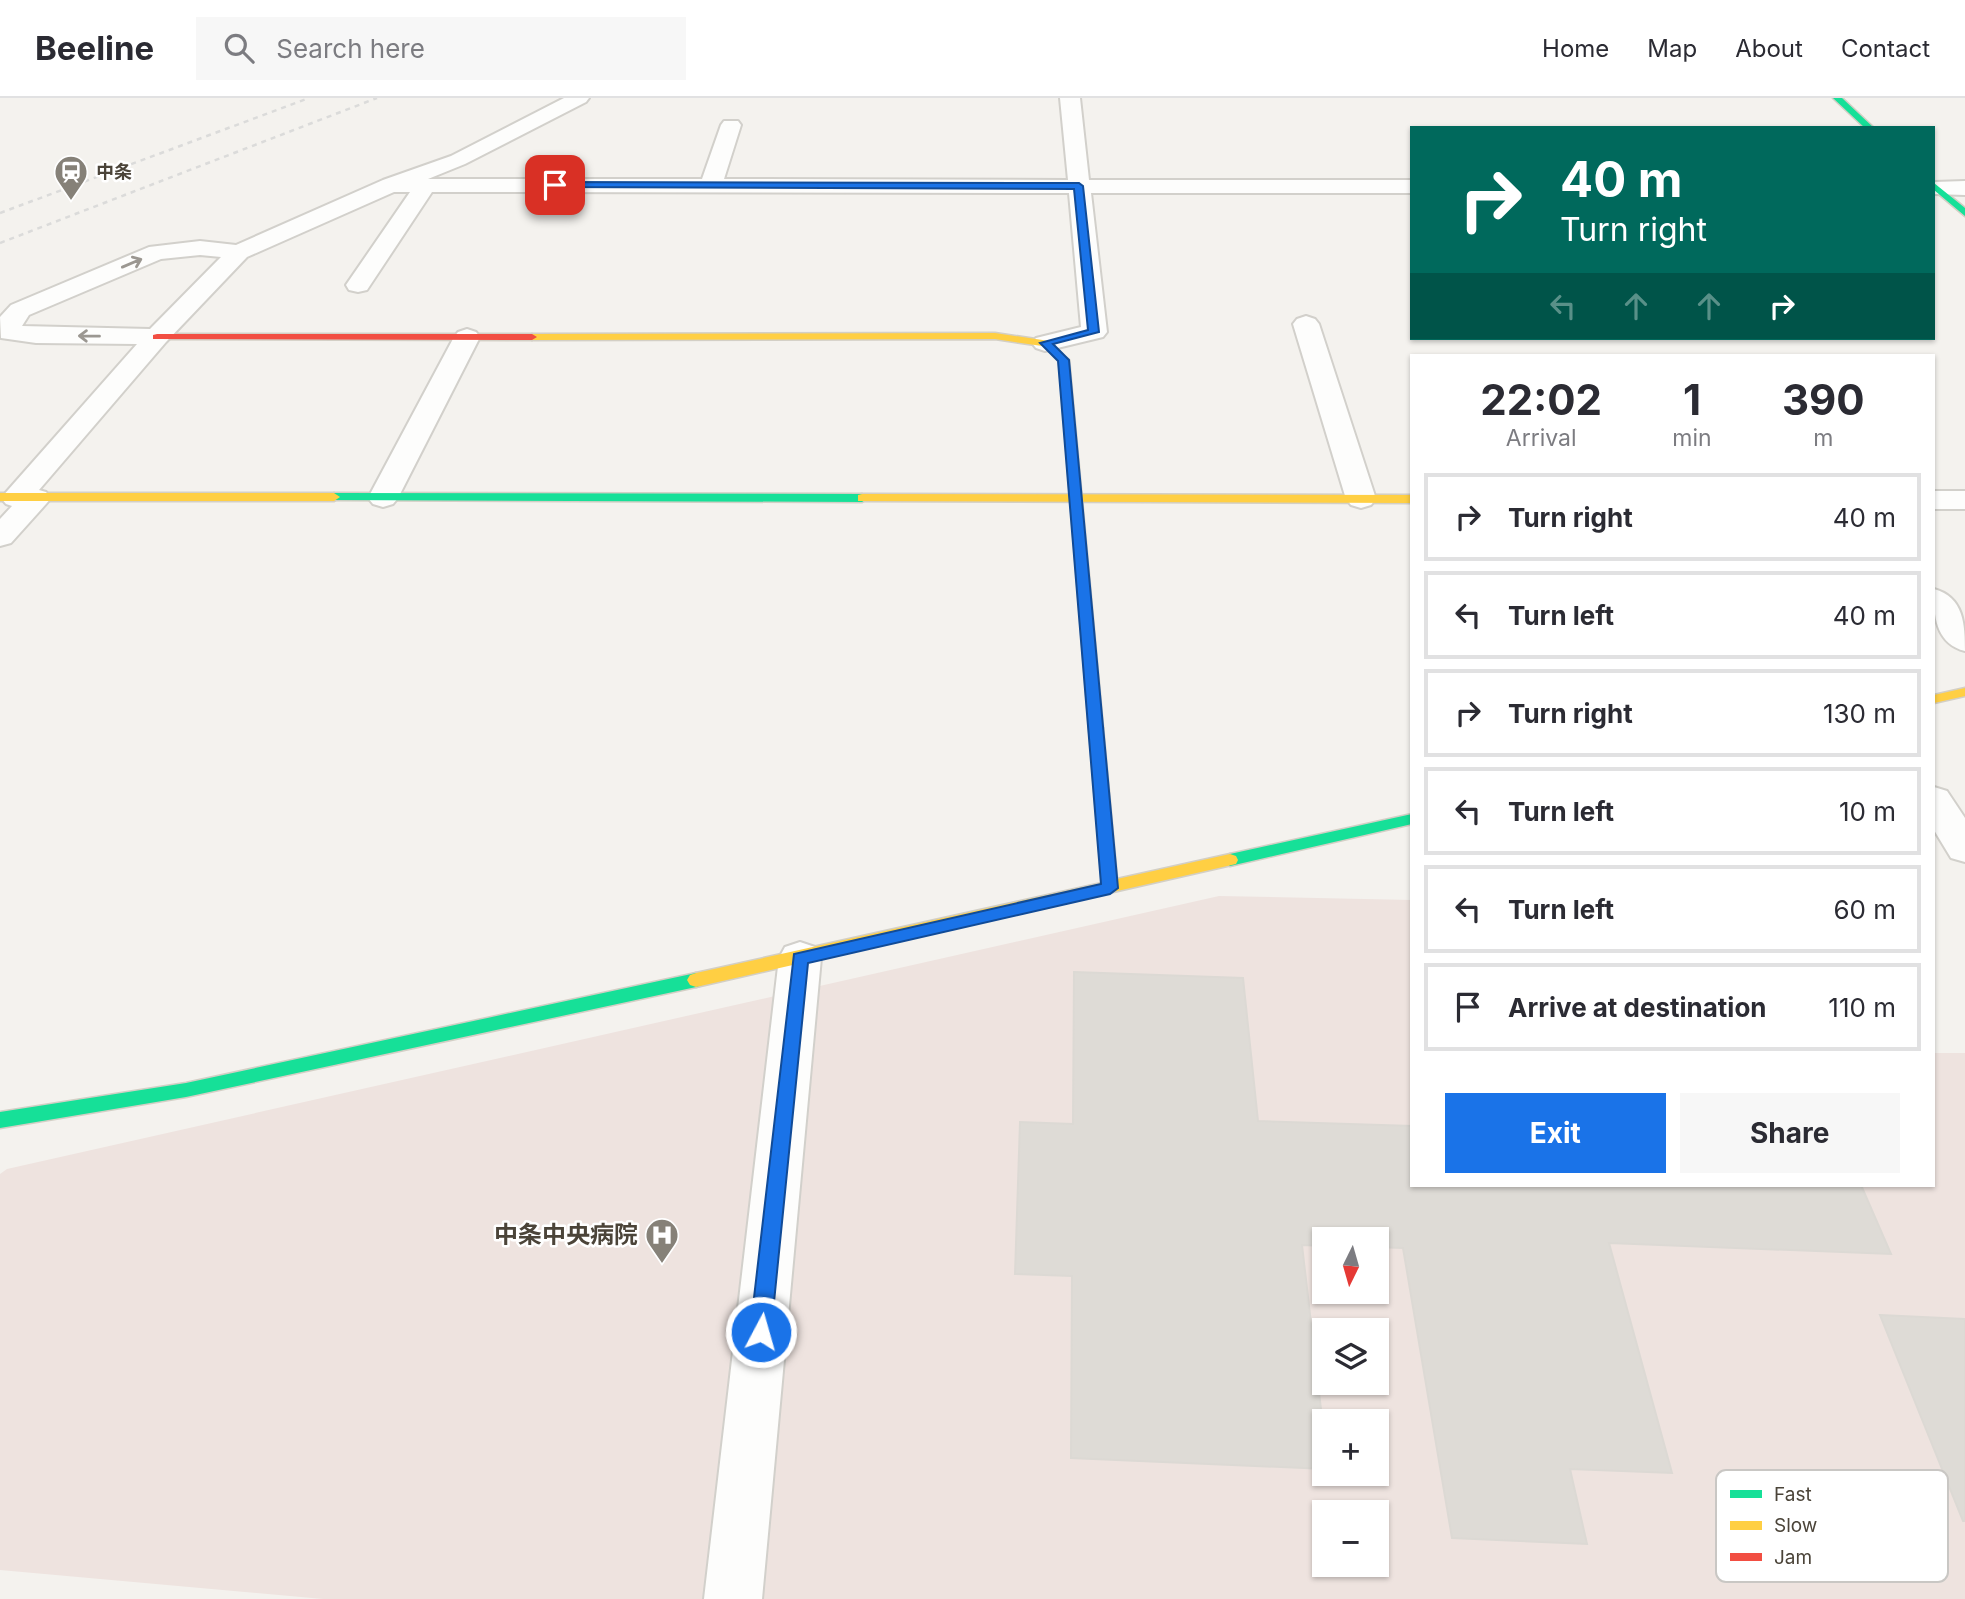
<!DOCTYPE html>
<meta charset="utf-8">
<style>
:root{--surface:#fff;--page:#f7f7f7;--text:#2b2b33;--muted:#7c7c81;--line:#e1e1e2;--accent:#1a73e8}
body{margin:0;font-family:Inter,"Noto Sans JP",sans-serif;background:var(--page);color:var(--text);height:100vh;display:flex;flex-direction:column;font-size:26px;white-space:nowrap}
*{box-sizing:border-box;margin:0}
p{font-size:23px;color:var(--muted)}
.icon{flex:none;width:38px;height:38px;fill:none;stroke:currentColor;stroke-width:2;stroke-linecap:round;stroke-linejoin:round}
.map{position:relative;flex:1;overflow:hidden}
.panel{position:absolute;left:1410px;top:256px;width:525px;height:833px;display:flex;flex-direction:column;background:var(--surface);border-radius:0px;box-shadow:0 2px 5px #0004}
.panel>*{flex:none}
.hud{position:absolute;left:1410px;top:28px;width:525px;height:214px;border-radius:0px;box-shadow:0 2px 5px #0004;background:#00695c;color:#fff;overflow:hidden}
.needle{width:46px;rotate:185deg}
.tools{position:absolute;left:1312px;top:1129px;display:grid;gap:14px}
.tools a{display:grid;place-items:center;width:77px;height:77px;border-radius:0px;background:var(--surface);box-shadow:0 2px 5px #0004;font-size:35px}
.pin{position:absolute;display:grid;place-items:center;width:60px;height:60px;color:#fff;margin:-30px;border-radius:14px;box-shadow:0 4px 10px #0006}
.me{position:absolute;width:77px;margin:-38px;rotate:6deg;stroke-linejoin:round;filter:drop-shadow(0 0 5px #0008)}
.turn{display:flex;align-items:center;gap:24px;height:147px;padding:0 35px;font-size:32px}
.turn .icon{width:91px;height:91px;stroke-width:2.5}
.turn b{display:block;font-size:49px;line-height:60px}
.lanes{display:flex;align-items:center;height:66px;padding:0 35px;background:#0003;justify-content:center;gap:35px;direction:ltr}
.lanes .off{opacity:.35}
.eta{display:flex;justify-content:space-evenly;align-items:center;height:119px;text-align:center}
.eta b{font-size:42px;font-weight:700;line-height:49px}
.button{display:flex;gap:14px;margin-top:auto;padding:14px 35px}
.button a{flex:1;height:80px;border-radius:0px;background:var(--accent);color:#fff;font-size:28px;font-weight:700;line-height:80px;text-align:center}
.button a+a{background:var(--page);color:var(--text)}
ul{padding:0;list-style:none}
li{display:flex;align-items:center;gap:21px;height:88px;margin:0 14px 10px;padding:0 21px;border:4px solid var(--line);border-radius:0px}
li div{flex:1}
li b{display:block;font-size:26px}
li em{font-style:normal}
header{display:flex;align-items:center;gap:42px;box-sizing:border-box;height:98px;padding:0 35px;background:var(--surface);border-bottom:2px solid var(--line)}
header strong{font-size:33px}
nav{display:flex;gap:38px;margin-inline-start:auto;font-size:24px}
.search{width:490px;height:63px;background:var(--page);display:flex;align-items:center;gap:18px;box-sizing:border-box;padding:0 24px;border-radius:0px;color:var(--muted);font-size:26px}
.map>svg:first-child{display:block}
</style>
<header>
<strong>Beeline</strong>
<div class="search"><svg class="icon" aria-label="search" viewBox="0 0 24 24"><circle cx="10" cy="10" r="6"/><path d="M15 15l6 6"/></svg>Search here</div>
<nav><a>Home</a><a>Map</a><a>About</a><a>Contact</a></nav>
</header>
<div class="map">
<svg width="1965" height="1501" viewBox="0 0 1965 1501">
<rect width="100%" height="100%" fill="#f4f2ee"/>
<!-- medical -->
<path fill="#eee3df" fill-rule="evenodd" d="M1219,798L1412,802V1087H1934V955H1965V1501H323L0,1472V1076L7,1071ZM1325,1141H1377V1194H1325ZM1325,1232H1377V1284H1325ZM1325,1323H1377V1376H1325ZM1325,1414H1377V1466H1325Z"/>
<!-- building -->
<path fill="#dedbd6" stroke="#dcd9d4" stroke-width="2" d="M1074,874L1243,880L1258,1023L1412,1028V1087H1861L1891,1156L1609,1145L1672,1375L1570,1371L1587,1446L1452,1440L1403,1150L1377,1149V1141H1325V1148L1302,1147L1325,1346V1371L1071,1360L1072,1178L1015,1176L1020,1024L1073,1026Z
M1880,1217L1965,1221V1423H1963Z"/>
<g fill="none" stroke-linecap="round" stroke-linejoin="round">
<defs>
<path id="street" d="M564,0H589L586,4L465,66L428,81H702L721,27L724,23H738L741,27L724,81L1068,82L1060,0H1080L1089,82H1412V95H1091L1107,234L1103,239L1045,253L1036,250L1032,245L1036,240L1081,229L1069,95L432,94L367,192L358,194L349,192L346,187L410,94H394L247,159L166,244L39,392L46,394L51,400L46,406L11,445L0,448V421L12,408L6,406L1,400L137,246L36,245L1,240L0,219L11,207L149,149L200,143L236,147L383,82L451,58ZM200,157L221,159L150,231L22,228L29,217L161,161Z
M1965,83V97L1934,96V84Z
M1306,218L1315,221L1319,226L1376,401L1371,407L1361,410L1351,407L1346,401L1293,226L1297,221Z
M467,231L476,234L480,239L398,400L393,406L383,409L373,406L368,400L454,239L458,234Z
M1934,393H1965V411H1934Z
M1934,491C1964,499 1965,527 1965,553C1936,546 1933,517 1934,491Z
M1934,689L1947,693L1965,720V764L1951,760L1934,732Z
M800,844L815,849L821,860L762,1501H704L779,860L785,849Z"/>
<path id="fast" d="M1833,0H1842L1874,30H1865Z
M1934,85L1965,110V118L1934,92Z
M334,395L862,396L868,400L862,404L330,402L328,399Z
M1412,716V726L1230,768L1222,762L1230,756Z
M696,875L702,877L705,882L702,887L696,889L186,999L0,1030V1014L186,985Z"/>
<path id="slow" d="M995,235L1049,243L1063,257L1058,260L1042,248L995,241L532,242L527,239L532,236Z
M0,395H334L340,399L334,403H0Z
M862,396L1412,397V405L858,403V397Z
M1965,590V598L1934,605V597Z
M1096,625L1103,630L1117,781L1230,756L1236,758L1238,762L1236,766L696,889L690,887L687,882L690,877L696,875L1102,785L1089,630Z"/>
<path id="jam" d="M157,236H532L537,239L532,242L153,241V237Z
M1058,254L1069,262L1103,630L1096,635L1089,630L1059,263L1053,257Z"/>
</defs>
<!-- street casing -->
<use href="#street" stroke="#d2d0cb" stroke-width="4"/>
<!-- fast casing -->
<use href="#fast" stroke="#d3cfc5" stroke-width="3"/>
<!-- slow casing -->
<use href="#slow" stroke="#d3cfc5" stroke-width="3"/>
<!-- jam casing -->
<use href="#jam" stroke="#d3cfc5" stroke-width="3"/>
<!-- street -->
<use href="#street" fill="#fdfdfc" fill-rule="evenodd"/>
<!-- fast -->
<use href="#fast" fill="#16e098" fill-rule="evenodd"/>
<!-- slow -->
<use href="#slow" fill="#ffcf43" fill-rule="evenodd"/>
<!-- jam -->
<use href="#jam" fill="#f24e42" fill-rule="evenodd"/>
<!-- rail -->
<path stroke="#dbdbda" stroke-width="2.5" stroke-dasharray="5 5" stroke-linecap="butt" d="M0,115L309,0
M0,145L377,0"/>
</g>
<!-- one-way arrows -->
<defs><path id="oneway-shaft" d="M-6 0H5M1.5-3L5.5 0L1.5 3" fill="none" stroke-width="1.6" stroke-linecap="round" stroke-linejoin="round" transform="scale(1.75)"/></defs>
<g stroke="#9b9791">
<use href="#oneway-shaft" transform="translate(132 165) rotate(-23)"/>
<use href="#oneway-shaft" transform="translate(89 238) rotate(-179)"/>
</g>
<!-- route -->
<path fill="#1a73e8" stroke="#114b97" stroke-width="2" d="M555,84L1079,85L1083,88L1099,234L1053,246L1069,262L1118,790L1110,796L808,865L771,1234L768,1241L761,1244L753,1241L750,1234L794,856L1101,786L1058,263L1040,245L1088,232L1074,91L552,89V85Z"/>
<!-- icons -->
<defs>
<symbol id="station-pin" viewBox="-11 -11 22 30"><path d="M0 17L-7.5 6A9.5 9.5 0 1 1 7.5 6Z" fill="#868178" stroke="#fff"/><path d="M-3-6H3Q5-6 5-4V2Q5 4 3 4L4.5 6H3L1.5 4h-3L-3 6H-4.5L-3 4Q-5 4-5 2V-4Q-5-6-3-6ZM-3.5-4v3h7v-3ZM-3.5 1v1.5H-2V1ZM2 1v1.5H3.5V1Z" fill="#fff"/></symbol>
<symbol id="hospital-pin" viewBox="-11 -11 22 30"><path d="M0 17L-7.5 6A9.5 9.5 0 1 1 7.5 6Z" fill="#868178" stroke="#fff"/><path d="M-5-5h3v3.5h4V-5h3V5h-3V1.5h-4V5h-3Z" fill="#fff"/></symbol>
</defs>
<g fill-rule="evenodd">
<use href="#station-pin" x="52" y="55" width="38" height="52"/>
<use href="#hospital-pin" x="643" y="1118" width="38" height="52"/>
</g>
<g text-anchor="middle" stroke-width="5" stroke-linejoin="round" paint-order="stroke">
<!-- far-poi labels -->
<g font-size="18" font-weight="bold" fill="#4b4439" stroke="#fff" text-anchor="start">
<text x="96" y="80">中条</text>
</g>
<!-- near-poi labels -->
<g font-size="24" font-weight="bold" fill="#4b4439" stroke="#fff" text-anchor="end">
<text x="638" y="1145">中条中央病院</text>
</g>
</g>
<!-- legend -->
<rect x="1716" y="1372" width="232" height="112" rx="10" fill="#fff" stroke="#c9c7c4" stroke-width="2"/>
<rect x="1730" y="1392" width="32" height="8" fill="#16e098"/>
<rect x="1730" y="1423" width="32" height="9" fill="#ffcf43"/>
<rect x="1730" y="1455" width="32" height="8" fill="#f24e42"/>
<g font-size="19" fill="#4b4439">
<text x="1774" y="1403">Fast</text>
<text x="1774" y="1434">Slow</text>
<text x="1774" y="1466">Jam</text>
</g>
</svg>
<div class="tools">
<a><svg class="needle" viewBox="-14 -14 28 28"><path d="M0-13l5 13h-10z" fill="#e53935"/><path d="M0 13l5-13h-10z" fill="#7c7c81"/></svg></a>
<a><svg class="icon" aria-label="layers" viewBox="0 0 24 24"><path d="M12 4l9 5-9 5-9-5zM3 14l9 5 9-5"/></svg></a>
<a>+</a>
<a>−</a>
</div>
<div class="pin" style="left:555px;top:87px;background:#d93025"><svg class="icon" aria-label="arrive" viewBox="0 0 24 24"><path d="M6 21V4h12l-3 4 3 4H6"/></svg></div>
<svg class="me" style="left:761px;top:1234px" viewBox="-20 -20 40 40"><circle r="17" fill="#1a73e8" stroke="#fff" stroke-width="3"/><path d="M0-11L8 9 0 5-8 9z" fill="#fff"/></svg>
<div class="hud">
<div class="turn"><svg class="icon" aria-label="right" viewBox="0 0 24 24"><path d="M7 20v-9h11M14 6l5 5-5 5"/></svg><div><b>40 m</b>Turn right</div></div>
<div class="lanes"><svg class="icon off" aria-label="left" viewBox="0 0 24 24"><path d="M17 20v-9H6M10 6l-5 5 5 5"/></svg><svg class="icon off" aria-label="ahead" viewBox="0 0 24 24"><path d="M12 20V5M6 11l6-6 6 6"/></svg><svg class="icon off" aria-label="ahead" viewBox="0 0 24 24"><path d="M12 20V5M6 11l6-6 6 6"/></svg><svg class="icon" aria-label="right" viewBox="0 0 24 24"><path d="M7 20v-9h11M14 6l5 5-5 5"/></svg></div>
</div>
<section class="panel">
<div class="eta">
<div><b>22:02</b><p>Arrival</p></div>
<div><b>1</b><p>min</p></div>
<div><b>390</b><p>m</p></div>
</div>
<ul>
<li><svg class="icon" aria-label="right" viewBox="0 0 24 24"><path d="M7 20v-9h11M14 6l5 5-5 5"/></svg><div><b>Turn right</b></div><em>40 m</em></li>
<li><svg class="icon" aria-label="left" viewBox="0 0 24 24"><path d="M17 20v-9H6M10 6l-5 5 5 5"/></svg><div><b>Turn left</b></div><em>40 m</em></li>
<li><svg class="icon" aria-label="right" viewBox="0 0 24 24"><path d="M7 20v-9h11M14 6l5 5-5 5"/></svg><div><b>Turn right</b></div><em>130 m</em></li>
<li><svg class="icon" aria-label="left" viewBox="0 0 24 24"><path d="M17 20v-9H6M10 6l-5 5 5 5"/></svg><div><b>Turn left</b></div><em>10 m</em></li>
<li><svg class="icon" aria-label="left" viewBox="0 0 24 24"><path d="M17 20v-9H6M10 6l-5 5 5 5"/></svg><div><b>Turn left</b></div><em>60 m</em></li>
<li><svg class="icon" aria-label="arrive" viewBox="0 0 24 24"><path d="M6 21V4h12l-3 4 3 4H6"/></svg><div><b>Arrive at destination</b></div><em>110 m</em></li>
</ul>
<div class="button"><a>Exit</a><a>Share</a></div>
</section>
</div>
